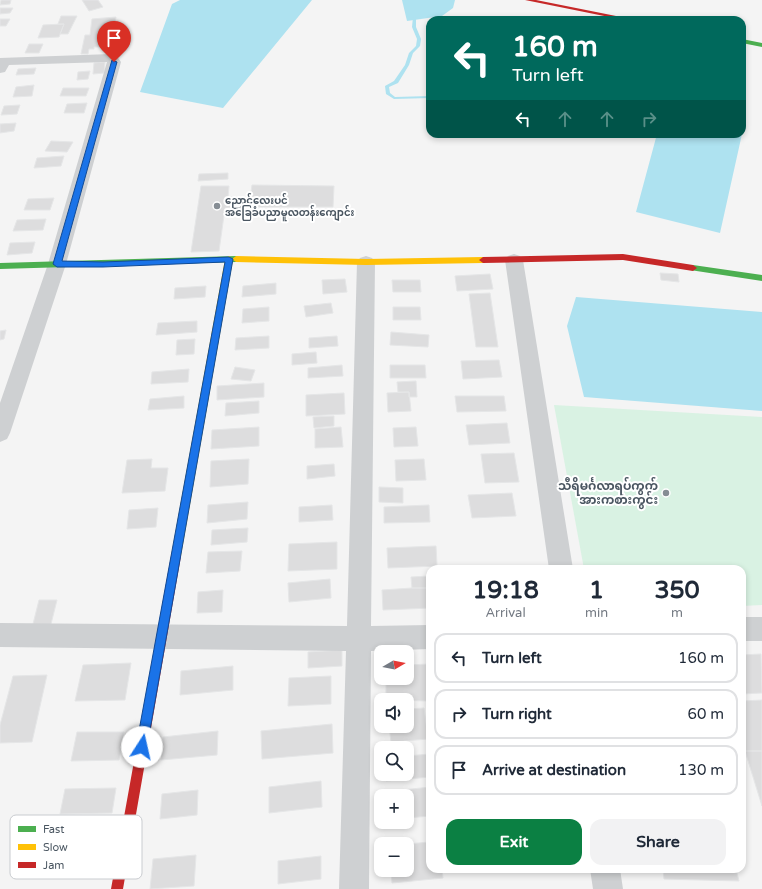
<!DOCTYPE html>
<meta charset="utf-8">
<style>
:root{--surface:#fff;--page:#f2f2f3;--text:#1f2937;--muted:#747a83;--line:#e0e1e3;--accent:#0b8043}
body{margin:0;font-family:"Varela Round","Noto Sans Myanmar",sans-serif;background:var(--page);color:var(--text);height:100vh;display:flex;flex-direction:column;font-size:15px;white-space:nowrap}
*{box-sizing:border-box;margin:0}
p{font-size:13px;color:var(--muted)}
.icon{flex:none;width:22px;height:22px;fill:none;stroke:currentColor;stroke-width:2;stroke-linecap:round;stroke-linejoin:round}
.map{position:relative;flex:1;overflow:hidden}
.sheet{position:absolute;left:426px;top:565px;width:320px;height:308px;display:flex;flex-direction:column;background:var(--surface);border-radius:12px;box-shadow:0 2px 6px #0003}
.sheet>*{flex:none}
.top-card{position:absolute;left:426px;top:16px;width:320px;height:122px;border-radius:12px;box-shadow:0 2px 6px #0003;background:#00695c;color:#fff;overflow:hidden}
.needle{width:26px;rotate:80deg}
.tools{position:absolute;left:374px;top:645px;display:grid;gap:8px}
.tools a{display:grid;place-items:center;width:40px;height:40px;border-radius:8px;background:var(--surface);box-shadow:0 2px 6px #0003;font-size:20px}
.pin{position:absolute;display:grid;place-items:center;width:34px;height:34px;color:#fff;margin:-41px -17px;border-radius:50% 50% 50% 0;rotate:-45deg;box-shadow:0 0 4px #0007}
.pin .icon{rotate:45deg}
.me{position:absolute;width:44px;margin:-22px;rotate:10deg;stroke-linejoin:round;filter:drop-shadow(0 0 3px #0008)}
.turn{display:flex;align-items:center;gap:14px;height:84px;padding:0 20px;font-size:18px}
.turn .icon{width:52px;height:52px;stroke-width:2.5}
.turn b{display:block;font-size:28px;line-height:34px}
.lanes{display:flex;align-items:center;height:38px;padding:0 20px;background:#0003;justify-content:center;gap:20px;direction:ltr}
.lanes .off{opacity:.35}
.eta{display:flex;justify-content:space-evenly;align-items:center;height:68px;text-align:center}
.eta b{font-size:24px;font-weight:800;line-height:28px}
.button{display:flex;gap:8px;margin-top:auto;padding:8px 20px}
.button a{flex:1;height:46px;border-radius:12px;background:var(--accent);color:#fff;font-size:16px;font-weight:800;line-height:46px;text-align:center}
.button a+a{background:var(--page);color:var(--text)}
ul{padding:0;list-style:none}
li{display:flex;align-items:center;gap:12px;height:50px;margin:0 8px 6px;padding:0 12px;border:2px solid var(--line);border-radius:12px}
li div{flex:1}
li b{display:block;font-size:15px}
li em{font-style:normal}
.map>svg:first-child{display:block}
</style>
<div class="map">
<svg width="762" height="889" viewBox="0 0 762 889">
<rect width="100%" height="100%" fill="#f4f4f4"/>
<!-- green -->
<path fill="#d9f2e3" d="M554,405L762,417V605L742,606V569H584Z"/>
<!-- water -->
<path fill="#aee2f0" d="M180,0H312L223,108L140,92L172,4Z
M402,0H455L453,8L442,16L407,21Z
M657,134H742L720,233L636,212Z
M576,297L762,312V411L584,397L567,326Z"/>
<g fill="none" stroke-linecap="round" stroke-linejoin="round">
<!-- stream -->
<path fill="#aee2f0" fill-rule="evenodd" d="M413,17L416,18V27L421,39L420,46L413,53L409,65L398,83L389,87L390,93L395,97L430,96V98L394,99L386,94L385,86L394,81L405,65L409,53L416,46L417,39L412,27Z"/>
</g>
<!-- building -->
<path fill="#ddddde" stroke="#e5e6e7" d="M1,0H11L10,4L0,5Z
M82,0H98L103,7L89,11Z
M0,8H13L10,13L0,14Z
M61,16H77L68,34H60L64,24H58Z
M116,17L114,32H119L117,51L103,50V47H94V49H89L88,54H81L85,35H90L92,19Z
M0,19H10L6,26H0Z
M64,24L59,37L38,38L43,25Z
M29,44H43L39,53H25Z
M105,62L104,73L93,74L94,63Z
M36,68L34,74L16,75L18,69Z
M90,71L88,79L77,80L78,72Z
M34,85L32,96L13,97L16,87Z
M63,88H89L86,96H60Z
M87,103L84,113H64L67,104Z
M20,105L17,114L1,115L4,106Z
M16,123L14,131L0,133V124Z
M51,141L73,142L67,152L45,151Z
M64,156L61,166L34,168L37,158Z
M228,173V179L198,181L199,174Z
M252,185L334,186L333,207H249Z
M201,186H229L228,197H244L243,207L225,208L219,251L191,252Z
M54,198L50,210H24L28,199Z
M46,219L43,230L13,231L17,220Z
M35,242L32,253L7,255L10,243Z
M660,273L678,274L679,282L661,280Z
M490,274L493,289L457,291L455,276Z
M345,279L347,292L323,294L322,280Z
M392,280H420L421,292H393Z
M276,283V294L242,297L243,286Z
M206,286L205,297L174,299L175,288Z
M490,293L498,347H476L469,294Z
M331,303L333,313L306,317L304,306Z
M269,307V321L242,323L243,309Z
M393,307H420L421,320H393Z
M197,321V332L156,335L158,323Z
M6,330L4,339L0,340V331Z
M391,332L429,335L428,347L390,345Z
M269,336V348L235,350L236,338Z
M337,336L338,346L309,348V338Z
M195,339L194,354L176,355L177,340Z
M316,352L317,363L292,365V354Z
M499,360L502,377L463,379L461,361Z
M342,365L343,376L308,378V368Z
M390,365H425L426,378H390Z
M235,367L255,370L251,381L231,379Z
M189,369L188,382L151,384L152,372Z
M416,381L417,397H409V392H398L397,382Z
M264,383V397L217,400V386Z
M409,392L411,411L388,412L387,393Z
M344,393L345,414L306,416V395Z
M184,396V408L148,410L150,399Z
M455,396H504L506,411L457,412Z
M259,401V413L225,416L226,403Z
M334,416V426L314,428L313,417Z
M507,423L510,443L469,445L466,425Z
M259,427V446L211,449L212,430Z
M341,427L343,447L315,448V429Z
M416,427L418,446L394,447L393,428Z
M514,453L519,482L485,483L481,454Z
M152,459L151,468H168L165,491L122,493L127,460Z
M249,459L248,484L210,487L211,461Z
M424,459L426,480L396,481L395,460Z
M334,464L335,476L307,479V466Z
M379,487L403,488V503L379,502Z
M512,493L516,516L472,518L468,495Z
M248,502L247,519L207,523L208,505Z
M332,505L333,520L299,522V507Z
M429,505L430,522L384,523V507Z
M158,508L156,527L127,529L129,510Z
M248,528L247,542L211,545L212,530Z
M337,542V569L288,571L289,544Z
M436,546L437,566L388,568L387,548Z
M242,551L240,571L206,573L208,552Z
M430,576V588H412L411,577Z
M330,579L331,598L289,602L288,583Z
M412,588H430V608L383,610L382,590Z
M223,590L222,612L197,613L198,592Z
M39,600H57L50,628H32Z
M342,650V666L308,668V652Z
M761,654L762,693L742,694V655Z
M131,663L125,700L75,701L83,665Z
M430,664V701L386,700V678H407V665Z
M233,666V690L180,695L181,671Z
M47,675L32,742L0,743V725L13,676Z
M331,676V704L288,706L289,678Z
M762,700V751H745L742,742V701Z
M424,708L428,739L391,742L389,726H407V709Z
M332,724L333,753L262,759L261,731Z
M218,731L217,755L161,760L163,737Z
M77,732H124L119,760L71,761Z
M745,751H762V806Z
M430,754V777L386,781L385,774H407V756Z
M321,781L322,807L269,813V787Z
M430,787V816L407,818V796H385V792Z
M116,788L112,813L60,814L65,789Z
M198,790L197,815L160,819L162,794Z
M430,842V869H442L443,878L392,883L391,870H407V844Z
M196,855L194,886L150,889L153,859Z
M321,856V879L278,884V861Z
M663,869H736L739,881L664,879Z"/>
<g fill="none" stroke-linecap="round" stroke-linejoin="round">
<!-- street -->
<path fill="#ced0d2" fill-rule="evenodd" d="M111,54L116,55L121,62L66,264L10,433L7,439L0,442V403L48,264L107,62L9,65L5,72L0,73V58Z
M514,254L520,256L523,260L573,569H549L505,260L508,256Z
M366,256L372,258L375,262L371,626L430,625V649L371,651L369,889H339L346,651L0,647V623L347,626L357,262L360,258Z
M742,617H762V641H742Z
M590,869H620L623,889H593Z"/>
<!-- fast -->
<path fill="#4caf50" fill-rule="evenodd" d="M742,39L762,43V47L742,43Z
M236,256L240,259L236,262L0,269V263Z
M693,265L762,275V281L690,270L689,268Z"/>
<!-- slow -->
<path fill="#ffc107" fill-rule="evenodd" d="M229,256L232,259L236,256L366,259L483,257L487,260L483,263L366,265L236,262L233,260L181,556L180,559L176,561L172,559L171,556L225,259Z"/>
<!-- jam -->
<path fill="#c62828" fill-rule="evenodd" d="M525,0H536L636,20H624Z
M623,254L693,265L697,268L693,271L623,260L483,263L479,260L483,257Z
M176,551L180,553L181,556L123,889H111L171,556L172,553Z"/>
</g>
<!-- route -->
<path fill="#1a73e8" stroke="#114b97" d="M112,60L117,62L62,261L103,262L229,257L233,259L147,747L146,752L142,753L137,752L136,747L225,262L103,267H57L53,264Z"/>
<!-- markers -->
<g fill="#868d94" stroke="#fff" stroke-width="1.5">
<circle cx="217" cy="206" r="4"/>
<circle cx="666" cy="493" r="4"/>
</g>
<g text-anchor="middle" stroke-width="4" stroke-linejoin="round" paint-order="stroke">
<!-- far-poi labels -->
<g font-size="10" font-weight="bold" fill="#4a5661" stroke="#fff" text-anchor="start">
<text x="225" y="204">ညောင်လေးပင်<tspan x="225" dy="12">အခြေခံပညာမူလတန်းကျောင်း</tspan></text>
</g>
<!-- poi labels -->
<g font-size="12" font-weight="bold" fill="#4a5661" stroke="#fff" text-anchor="end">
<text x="658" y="490">သီရိမင်္ဂလာရပ်ကွက်<tspan x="658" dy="14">အားကစားကွင်း</tspan></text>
</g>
</g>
<!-- legend -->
<rect x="10" y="815" width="132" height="64" rx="6" fill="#fff" stroke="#c9ccd0" stroke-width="1"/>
<rect x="18" y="826" width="18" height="6" fill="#4caf50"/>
<rect x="18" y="844" width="18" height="6" fill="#ffc107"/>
<rect x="18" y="862" width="18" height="6" fill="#c62828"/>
<g font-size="11" fill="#4a5661">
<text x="43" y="833">Fast</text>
<text x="43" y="851">Slow</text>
<text x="43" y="869">Jam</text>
</g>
</svg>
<div class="tools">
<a><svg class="needle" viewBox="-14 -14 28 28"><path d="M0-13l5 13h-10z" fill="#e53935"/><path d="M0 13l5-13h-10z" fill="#747a83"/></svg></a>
<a><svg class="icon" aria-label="sound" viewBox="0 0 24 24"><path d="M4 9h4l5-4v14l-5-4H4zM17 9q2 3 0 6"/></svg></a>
<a><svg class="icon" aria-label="search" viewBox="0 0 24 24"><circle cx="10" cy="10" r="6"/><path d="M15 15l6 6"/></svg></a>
<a>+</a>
<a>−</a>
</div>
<div class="pin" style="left:114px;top:62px;background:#d93025"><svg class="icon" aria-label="arrive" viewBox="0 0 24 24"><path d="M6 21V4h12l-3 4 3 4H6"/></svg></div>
<svg class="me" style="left:142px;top:747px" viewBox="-20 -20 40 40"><circle r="19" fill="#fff"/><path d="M0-13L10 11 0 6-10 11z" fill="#1a73e8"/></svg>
<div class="top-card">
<div class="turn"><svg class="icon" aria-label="left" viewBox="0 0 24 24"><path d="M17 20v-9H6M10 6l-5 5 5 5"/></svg><div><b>160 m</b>Turn left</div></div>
<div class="lanes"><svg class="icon" aria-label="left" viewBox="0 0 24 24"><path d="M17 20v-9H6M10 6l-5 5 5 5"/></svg><svg class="icon off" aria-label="ahead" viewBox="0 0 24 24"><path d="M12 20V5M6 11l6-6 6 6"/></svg><svg class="icon off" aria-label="ahead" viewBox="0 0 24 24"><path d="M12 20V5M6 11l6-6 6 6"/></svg><svg class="icon off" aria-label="right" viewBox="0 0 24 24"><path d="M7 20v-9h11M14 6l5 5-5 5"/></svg></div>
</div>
<section class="sheet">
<div class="eta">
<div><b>19:18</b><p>Arrival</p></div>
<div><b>1</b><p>min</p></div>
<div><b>350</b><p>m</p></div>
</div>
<ul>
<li><svg class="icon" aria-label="left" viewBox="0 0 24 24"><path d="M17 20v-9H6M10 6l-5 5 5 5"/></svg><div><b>Turn left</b></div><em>160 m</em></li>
<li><svg class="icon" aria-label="right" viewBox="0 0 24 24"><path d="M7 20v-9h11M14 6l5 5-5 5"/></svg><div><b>Turn right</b></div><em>60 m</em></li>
<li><svg class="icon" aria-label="arrive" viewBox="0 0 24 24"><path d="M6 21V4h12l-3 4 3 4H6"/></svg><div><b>Arrive at destination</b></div><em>130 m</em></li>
</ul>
<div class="button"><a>Exit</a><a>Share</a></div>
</section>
</div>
